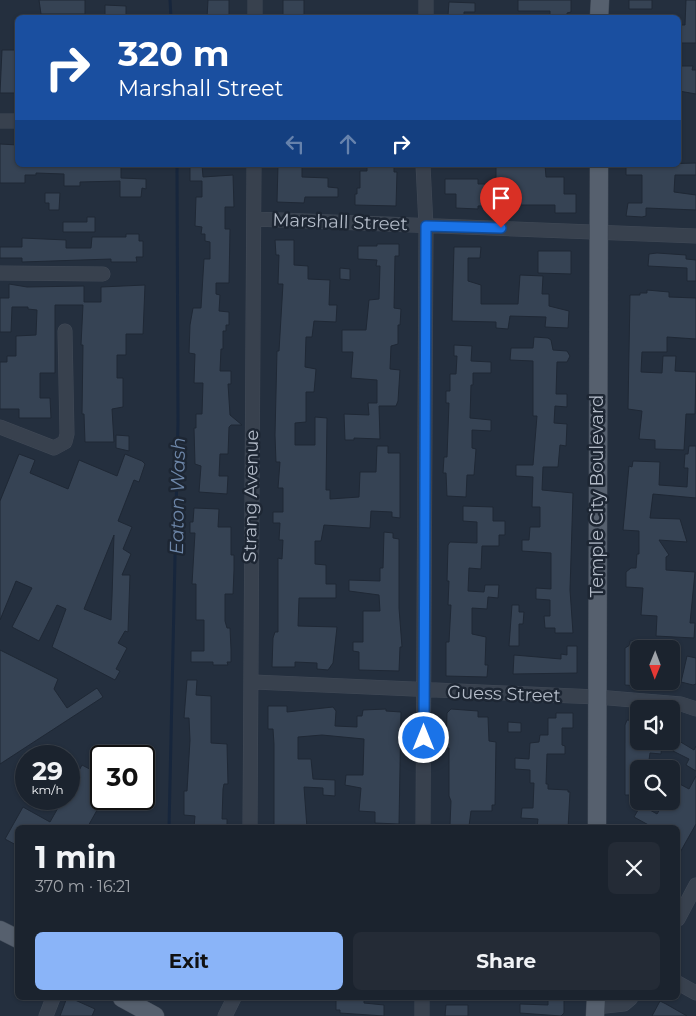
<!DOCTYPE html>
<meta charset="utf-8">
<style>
:root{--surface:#1b232e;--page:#242b36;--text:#f1f3f6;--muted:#a0a4aa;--line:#39404a;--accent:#8ab4f8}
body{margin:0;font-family:Montserrat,sans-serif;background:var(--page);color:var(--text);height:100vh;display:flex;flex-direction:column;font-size:19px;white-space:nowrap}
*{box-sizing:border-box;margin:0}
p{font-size:16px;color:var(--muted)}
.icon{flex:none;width:28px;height:28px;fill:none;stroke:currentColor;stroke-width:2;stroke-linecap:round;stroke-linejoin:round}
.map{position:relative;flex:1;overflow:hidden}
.panel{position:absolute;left:15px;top:825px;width:665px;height:175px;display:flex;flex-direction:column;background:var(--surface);border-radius:8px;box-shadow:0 1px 4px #0004,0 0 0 1px var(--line)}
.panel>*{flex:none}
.hud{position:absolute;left:15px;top:15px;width:666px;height:152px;border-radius:8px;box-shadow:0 1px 4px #0004,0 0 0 1px var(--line);background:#1a4fa0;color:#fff;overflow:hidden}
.needle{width:32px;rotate:181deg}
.tools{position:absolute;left:630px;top:640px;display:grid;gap:10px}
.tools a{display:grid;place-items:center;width:50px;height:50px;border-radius:8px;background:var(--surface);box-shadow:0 1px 4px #0004,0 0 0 1px var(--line);font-size:25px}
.speed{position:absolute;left:15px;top:745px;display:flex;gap:10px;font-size:25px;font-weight:700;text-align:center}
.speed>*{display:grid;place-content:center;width:65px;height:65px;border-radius:50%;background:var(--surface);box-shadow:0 1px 4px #0004,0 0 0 1px var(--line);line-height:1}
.speed small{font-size:12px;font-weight:400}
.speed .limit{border:2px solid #111;border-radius:8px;background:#fff;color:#111}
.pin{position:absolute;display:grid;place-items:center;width:42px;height:42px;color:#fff;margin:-51px -21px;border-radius:50% 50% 50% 0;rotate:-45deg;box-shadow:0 0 5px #0007}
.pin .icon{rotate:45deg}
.me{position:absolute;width:55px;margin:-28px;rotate:0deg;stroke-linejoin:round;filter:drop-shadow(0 0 4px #0008)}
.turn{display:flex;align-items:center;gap:18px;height:105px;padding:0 20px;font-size:22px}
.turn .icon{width:65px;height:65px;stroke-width:2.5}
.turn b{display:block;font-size:35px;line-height:42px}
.lanes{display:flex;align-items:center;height:48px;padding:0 20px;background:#0003;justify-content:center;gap:25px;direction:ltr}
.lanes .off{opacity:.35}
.round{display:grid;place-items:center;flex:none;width:52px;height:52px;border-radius:8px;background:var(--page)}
.headline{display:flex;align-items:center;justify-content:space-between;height:85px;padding:0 20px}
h1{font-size:30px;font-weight:700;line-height:38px}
.button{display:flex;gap:10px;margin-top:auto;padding:10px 20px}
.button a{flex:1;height:58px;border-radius:8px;background:var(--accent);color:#111;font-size:20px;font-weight:700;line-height:58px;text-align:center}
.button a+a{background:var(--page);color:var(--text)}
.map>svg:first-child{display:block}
</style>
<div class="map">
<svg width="696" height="1016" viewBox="0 0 696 1016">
<rect width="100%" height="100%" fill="#242f3e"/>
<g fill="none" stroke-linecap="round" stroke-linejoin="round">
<!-- stream -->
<path stroke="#17263c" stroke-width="3" d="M170,0L171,18
M169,828L178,423L177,165"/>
</g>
<!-- building -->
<path fill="#364354" stroke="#1f2835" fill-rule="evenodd" d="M39,0H85V14H41Z
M208,0H229V18H207Z
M283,0H304V15H283Z
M518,0H571V12L567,13V16H550V11H518Z
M629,0H652V9H629Z
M686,0H696V43H681V35H679V25H685Z
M449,2L475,3V12H464V16L448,15Z
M105,5L126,6V16L105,17Z
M2,50H18V93H0Z
M679,66H693L692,70H696V94L679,91Z
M0,144L18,145V165H121V178L146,179V189L142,188L141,197H120V181L80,182V186H64V174L36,173V175H25V183H0Z
M696,163V175H675L674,192L696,195V210L646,208V216L642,217L626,216L628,203H642V175H626V165Z
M190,165H202L203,177L233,175L234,207H225V229H230L229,283H216V294L220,295L219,311L229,312V325H226V331H223V349H221L220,371H231V384H228L230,415L242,425H231L229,427L228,454H220L219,476H228L227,494L199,492L201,466L195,464L194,428H196V414H202L203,383H194L195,354L189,353L190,325L193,308H201L204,259H210V242L205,241V234H201L202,227L195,226L196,197H202V181H190Z
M278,165H302V177L328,178V187L338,188V197H305L304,203L277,202Z
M367,165H394V172H397L396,206L355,205V194H357V188H360V171H367Z
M496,165H545L546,177H564V194H576V213H555V205H499L478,206V209L456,208V194H445V179H478V184H496Z
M45,193H60L59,210H49V203H45Z
M87,217H95V232H63V222H87Z
M126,234H139V241H143V257H136L137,262H111V259L22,262V258H0V247H22V238L66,240V248H91L92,237H126Z
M275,240H294V265L308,266V279L330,280L329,305H337L336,322L314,321L312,337H306L305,367L316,369L315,381L314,392H306V422L295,423V445H315V417L327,418L326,490H330V499L359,497L360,472H376L377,446H388V453H400V518L392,517V512L371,511L370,528L324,525L321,541H315V564L326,565V584H336V598H299L298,626L337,627L333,663L328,670L317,669V663L295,662V667H272L273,638L275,632H278V558L282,559L283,540H279L280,523H273V512H283V488H278L280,462H276L275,435L277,351H279L283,284H278L279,255H276Z
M377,244H399V256H395L394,308L401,309L400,325H398V344L391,346L390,369L400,370L398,401L396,406H379L380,439L354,438V440H345L344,414L369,415L368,403H377V380L351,378L353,352H342V330H366L369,300L379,299L380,266H376L377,260L358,259V246H377Z
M454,247H481L480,258H468V281L481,285V304H518L520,275L543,276L542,294H549V306L569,311L568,328L545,327L546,317L510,316L508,329L496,328V322L452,321Z
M538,251H571V274L538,273Z
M657,253L686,255V259L696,260V281H687V268L648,266L649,254Z
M340,268L350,269V280L340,279Z
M9,284L27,287L84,286V302H101V287L145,285L143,334H126V355H117V378H123V407L112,409L114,442H85L84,414H82L83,345H81L83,305H55V373H40V398H50L51,418H19V409H0V362H7V356H16V336L36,335L37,310L28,309V307H12L11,332H0V298H9Z
M647,290L669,292V297L696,298V339L667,337V352H642L641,372L662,373L663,356H676L675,371L696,372L695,414H686L684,450L655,449V440L639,439L642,411L628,409L630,295H640V293H647Z
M534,337L548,338L551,340L553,350L567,351L570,356L567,362H557L556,394H567V407L555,406L554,423L567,424L566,446L560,445L558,467H543L542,490L573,493L570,590L573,633H555V628H545L544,616H550V600L536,599V588L551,589V553L522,551V540H529L530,527H540V507H532L533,477L516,476V465H533L537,416H533V361L510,360L511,348H533Z
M454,345L472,346L471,361L491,362V373H473V385H471L470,418L491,420V431L472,430V448L476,449L474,475H467L466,497L447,496L446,473H443L444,457H447L449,403H446V391H450V374H456L457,356H454Z
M116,435L129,436V451L116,448Z
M689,446H696V498L653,494L650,518L680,519L687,542L659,540L669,555L666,557V570L695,572L690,623H695L694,638L656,636L657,616L641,615L643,588L626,587V572L631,568H636L637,554H639V531L623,530L629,466L632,467L633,461L660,462L659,485L687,487L688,468H684L685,454H688Z
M19,454L35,460L30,473L68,489L79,460L117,476L125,454L142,461L145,464L139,482L134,480L118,521L132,527L123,549L131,554L122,575H130L128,632L125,631L118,643L127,648L116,669L120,671L115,680L52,647L66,609L57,605L39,641L12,627L32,588L16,581L0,620V501ZM114,535L112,597L111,620L84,609Z
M463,506L493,507V521H505V535H499V546H482L481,569L469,568L468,591L484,592L485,585H499L498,598L488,597L487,609L472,608V634L486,637L485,665H488L487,677L446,676V642H449L451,605H448L449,581H447L448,545L450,542L477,543V522L463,521Z
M194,508L219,509L218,527H231V555H234V570L233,594H225V621L227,628H230L231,649V662H227L228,665H213V662H191V651H204V620H196V584H192L195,533H190V522H193Z
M384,532L393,533V538L399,539V608L402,647H400L399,671L359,670V652L353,651V642H363V611H380L379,595L349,591V580L380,581V568H383Z
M512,605H519V612H524L523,624H519V646H509Z
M630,641H639V686L625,685V648L630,645Z
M567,646H577V673L513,674L514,655L561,659V654L567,655Z
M0,650L58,679L54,689L67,708L97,688L103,697L0,764Z
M687,656L696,658V684L693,685L681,682Z
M187,680H197L196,695L211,696V743L227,744L228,784H224L223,789L222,819H227V828H194L195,816L184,815V791H187L190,740L189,718H184Z
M268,706H287V712L333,707L336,711L335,726L357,727V716H362L363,710L386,709V711L401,712L399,824L375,823V812L359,811L361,788L345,785L346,775H363L364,739L322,735L298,737V759H311L313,779L335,780V796L323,795V788L304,787L307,828H274V744L273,729H268Z
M451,709L478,711V717H488L489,741L496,742L495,805H492V811H471L469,826L450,825L451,801L449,796V748H446L447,713Z
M556,713H573V728H562V745L565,746V754H547L546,784H548V789L568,790V792H570L568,828H537L538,819L521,818L522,808H533L534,783H530V770L515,769V758L529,759L530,743L539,742L540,735H548V718H556Z
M627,720L639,721V741L662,742L661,754L650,753L649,760H643V769H639L637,795H625V725Z
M508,722L521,723V732H508Z
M679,741L694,750L696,746V771L686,765L689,759L673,751Z
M82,765L101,775V803L87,828H18V846L5,839L23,807L50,822L63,799H69V789Z
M696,776V824L678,856V828H654L634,817L641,805L657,814L665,801H671V792L676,782L689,789Z
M336,998L364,999V1003L384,1005V1016L340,1013V1010H336Z
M548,998H564V1013L561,1016L520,1013V1004L548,1005Z
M66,1000H75L95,1009L92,1016H60Z
M660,1001L666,1004L687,1016H652Z
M446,1005H468V1016H445Z"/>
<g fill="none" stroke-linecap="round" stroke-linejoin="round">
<defs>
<path id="minor" d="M255,18V0
M426,18V0
M0,121H18
M254,219L696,236
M0,273L103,274
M0,427L54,448L65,442L67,434L65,331
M252,682L597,697L681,704L696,709
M250,828L254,165
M423,828L426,226L423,165
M678,919L696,885
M678,983L696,993
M596,1007L624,1004L631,998
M46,1016L53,998
M225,1016L234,998
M422,1016V998"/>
<path id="major" d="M599,18L600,0
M597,828L599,165
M0,930L18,939
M122,998L155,1016
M595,1016L596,998"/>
</defs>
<!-- minor casing -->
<use href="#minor" stroke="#414a57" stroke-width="15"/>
<!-- major casing -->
<use href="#major" stroke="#414a57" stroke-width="19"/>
<!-- minor -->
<use href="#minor" stroke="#38414e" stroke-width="14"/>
<!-- major -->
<use href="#major" stroke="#56606e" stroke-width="18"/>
</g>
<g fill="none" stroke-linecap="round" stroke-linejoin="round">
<defs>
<path id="route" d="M424,738L426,226L501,228"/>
</defs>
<!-- route casing -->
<use href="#route" stroke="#114b97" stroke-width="12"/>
<!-- route -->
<use href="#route" stroke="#1a73e8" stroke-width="9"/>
</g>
<g text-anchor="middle" stroke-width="5" stroke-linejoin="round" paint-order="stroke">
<!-- street labels -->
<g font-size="18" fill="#b4bcc9" stroke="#1d2633">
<text transform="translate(340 222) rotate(2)" y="6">Marshall Street</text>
<text transform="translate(251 496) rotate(-89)" y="6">Strang Avenue</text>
<text transform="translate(597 496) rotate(-90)" y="6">Temple City Boulevard</text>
<text transform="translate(504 694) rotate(2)" y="6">Guess Street</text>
</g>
<!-- water labels -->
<g font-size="19" font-style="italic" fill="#6d86a8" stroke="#1d2633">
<text transform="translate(177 496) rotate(-89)" y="7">Eaton Wash</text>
</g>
</g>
</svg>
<div class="tools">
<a><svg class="needle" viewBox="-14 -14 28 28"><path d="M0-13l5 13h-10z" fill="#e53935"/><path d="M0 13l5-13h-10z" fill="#a0a4aa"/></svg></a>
<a><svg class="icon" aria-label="sound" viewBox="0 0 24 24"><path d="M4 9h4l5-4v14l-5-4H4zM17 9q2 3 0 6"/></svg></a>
<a><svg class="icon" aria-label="search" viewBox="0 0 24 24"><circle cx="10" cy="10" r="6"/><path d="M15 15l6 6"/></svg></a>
</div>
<div class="speed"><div>29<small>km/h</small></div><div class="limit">30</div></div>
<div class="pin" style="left:501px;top:228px;background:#d93025"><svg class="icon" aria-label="arrive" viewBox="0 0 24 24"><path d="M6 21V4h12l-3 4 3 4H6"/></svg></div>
<svg class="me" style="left:424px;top:738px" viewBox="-20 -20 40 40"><circle r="17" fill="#1a73e8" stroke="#fff" stroke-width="3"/><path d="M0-11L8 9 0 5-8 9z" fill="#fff"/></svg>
<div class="hud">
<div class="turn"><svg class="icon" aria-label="right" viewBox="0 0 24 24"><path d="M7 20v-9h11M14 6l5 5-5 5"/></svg><div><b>320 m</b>Marshall Street</div></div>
<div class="lanes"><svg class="icon off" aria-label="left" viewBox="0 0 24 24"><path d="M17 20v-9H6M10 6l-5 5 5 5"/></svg><svg class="icon off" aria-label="ahead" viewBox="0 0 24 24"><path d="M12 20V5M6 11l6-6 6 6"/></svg><svg class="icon" aria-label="right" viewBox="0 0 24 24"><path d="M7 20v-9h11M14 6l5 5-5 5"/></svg></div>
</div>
<section class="panel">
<div class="headline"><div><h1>1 min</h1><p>370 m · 16:21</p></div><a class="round"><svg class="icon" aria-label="close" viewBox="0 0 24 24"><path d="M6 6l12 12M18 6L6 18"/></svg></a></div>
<div class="button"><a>Exit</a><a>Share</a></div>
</section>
</div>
